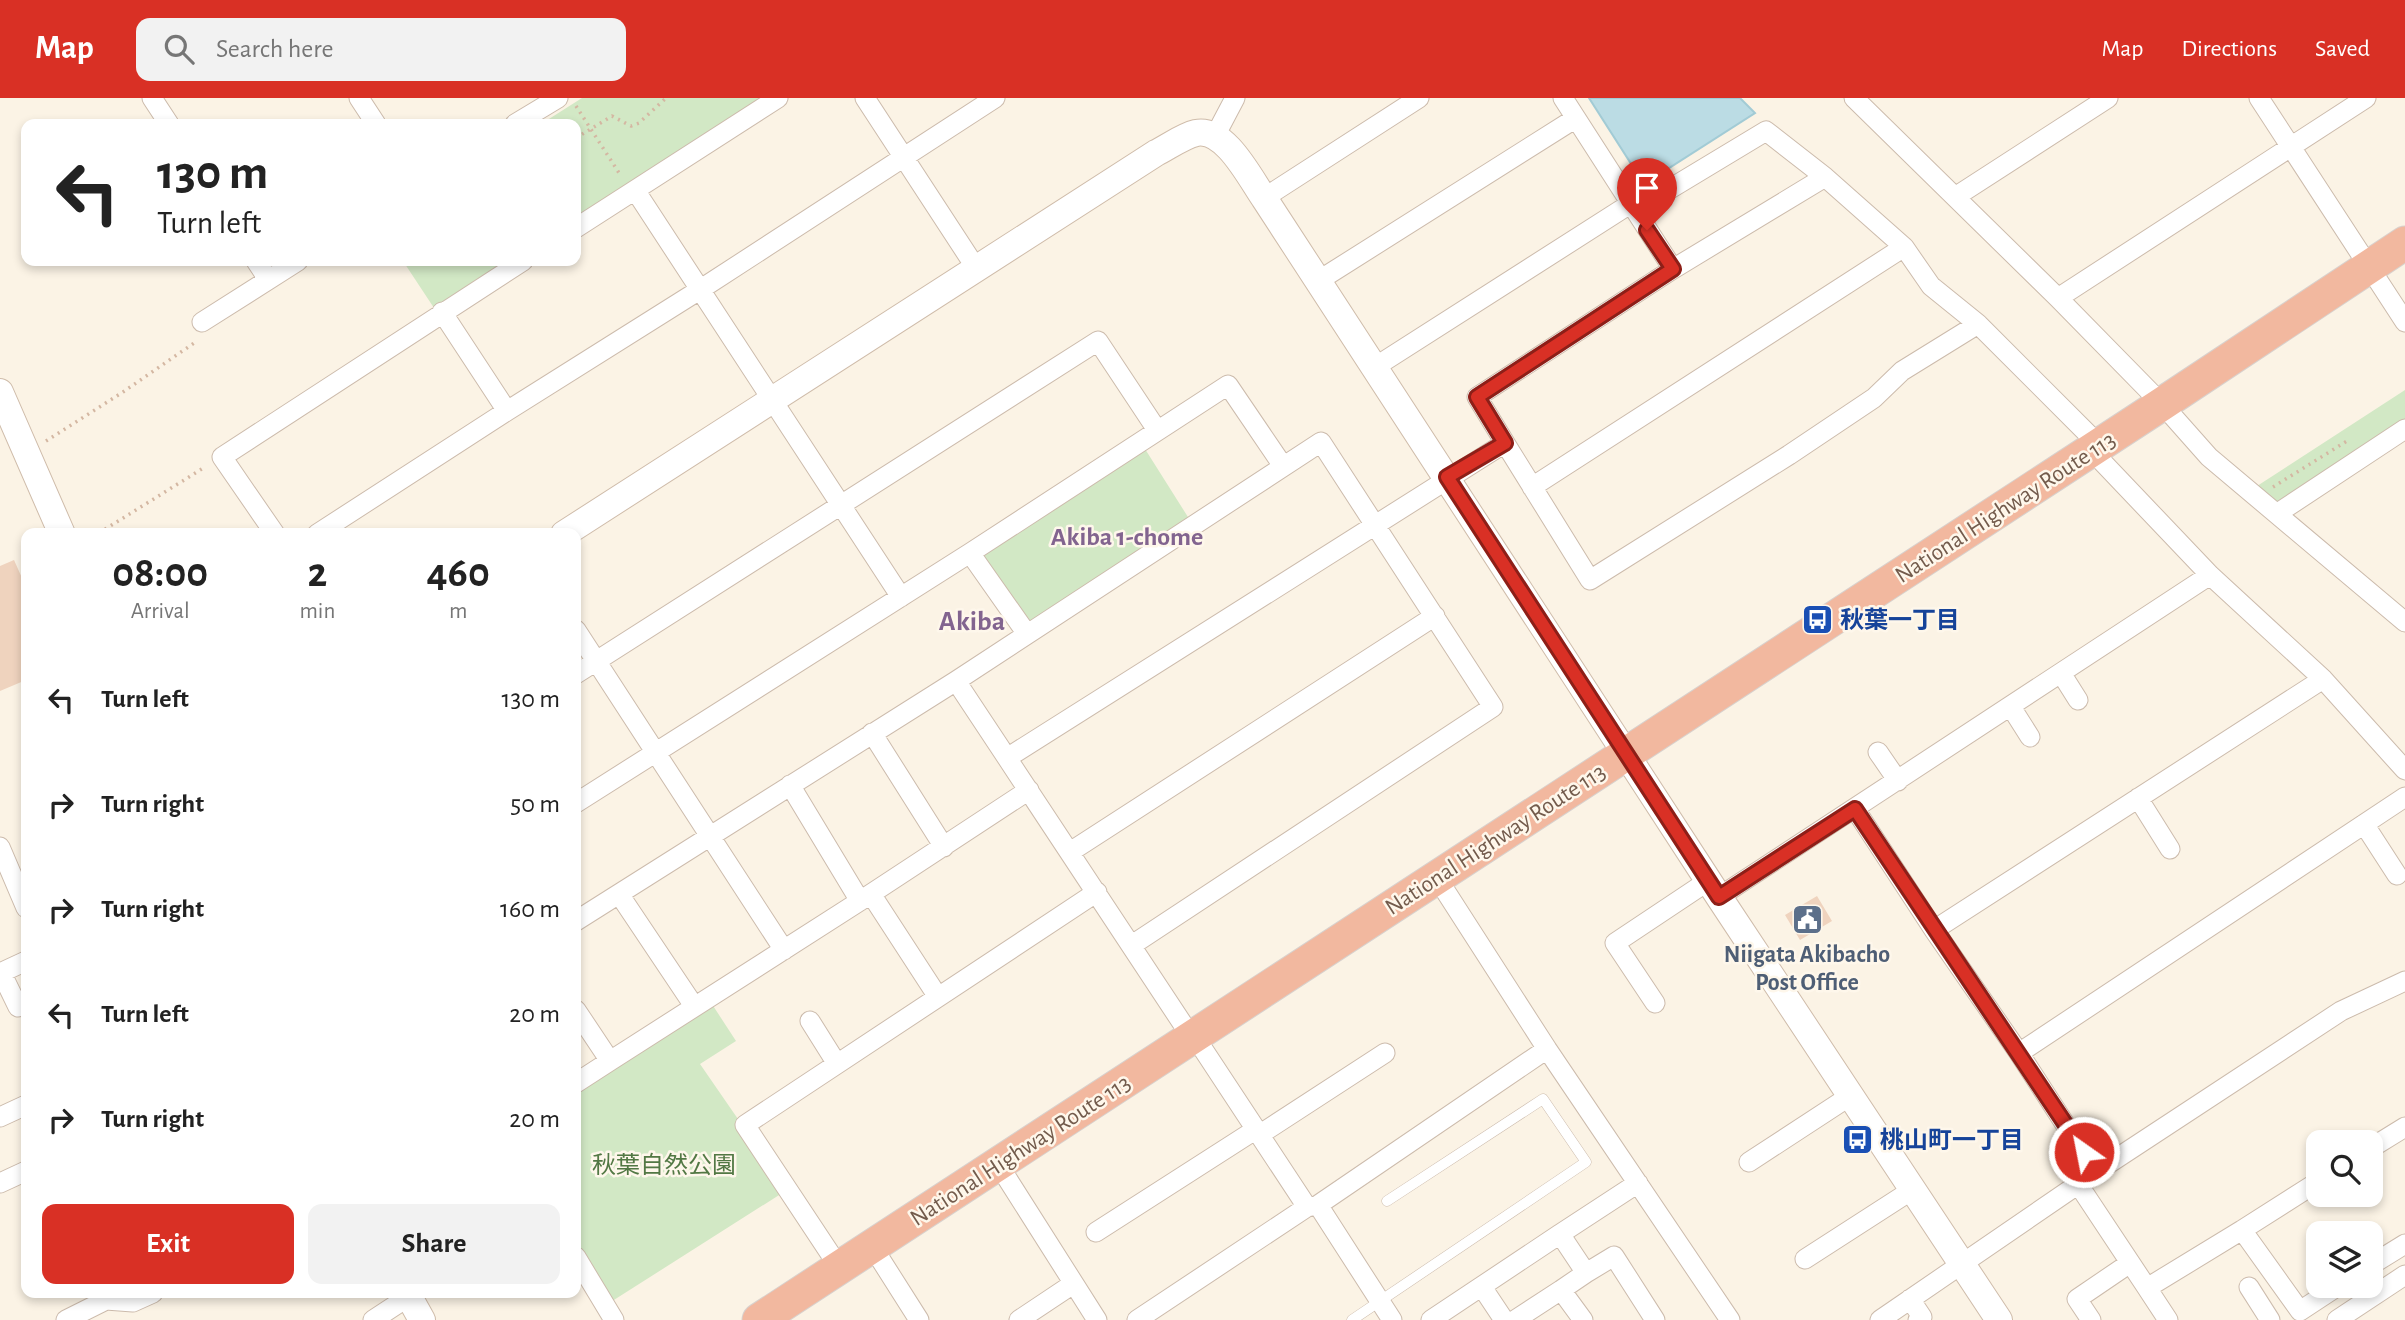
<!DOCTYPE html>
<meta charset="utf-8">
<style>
:root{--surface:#fff;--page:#f2f2f2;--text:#222;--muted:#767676;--accent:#d93025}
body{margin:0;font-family:"Alegreya Sans","Noto Sans JP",sans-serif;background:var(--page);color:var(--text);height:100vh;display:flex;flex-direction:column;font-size:26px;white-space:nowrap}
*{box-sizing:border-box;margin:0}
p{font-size:23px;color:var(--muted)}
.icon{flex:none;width:38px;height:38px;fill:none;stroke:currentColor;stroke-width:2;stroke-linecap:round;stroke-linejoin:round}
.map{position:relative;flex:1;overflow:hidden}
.sheet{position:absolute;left:21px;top:430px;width:560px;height:770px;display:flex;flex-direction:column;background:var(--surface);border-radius:14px;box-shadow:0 4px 10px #0003}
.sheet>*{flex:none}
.banner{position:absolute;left:21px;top:21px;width:560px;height:147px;border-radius:14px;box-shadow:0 4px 10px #0003;background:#fff;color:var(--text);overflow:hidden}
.tools{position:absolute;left:2306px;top:1032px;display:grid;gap:14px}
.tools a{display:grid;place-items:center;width:77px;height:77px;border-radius:14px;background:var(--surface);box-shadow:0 4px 10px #0003;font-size:35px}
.pin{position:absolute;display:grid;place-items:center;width:60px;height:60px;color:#fff;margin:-72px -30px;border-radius:50% 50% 50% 0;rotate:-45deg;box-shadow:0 0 7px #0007}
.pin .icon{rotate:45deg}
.me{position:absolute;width:77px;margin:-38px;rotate:327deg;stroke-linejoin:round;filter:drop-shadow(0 0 5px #0008)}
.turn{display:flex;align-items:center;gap:24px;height:147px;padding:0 21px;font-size:32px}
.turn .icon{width:91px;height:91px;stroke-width:2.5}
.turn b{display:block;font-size:49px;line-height:60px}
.eta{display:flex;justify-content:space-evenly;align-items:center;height:119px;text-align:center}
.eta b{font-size:42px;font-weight:600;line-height:49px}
.primary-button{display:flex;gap:14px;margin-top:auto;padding:14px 21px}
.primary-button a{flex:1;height:80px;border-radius:14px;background:var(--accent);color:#fff;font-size:28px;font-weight:600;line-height:80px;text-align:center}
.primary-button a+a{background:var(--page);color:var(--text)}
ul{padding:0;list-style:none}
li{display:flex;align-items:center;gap:21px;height:105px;padding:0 21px}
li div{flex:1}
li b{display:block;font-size:26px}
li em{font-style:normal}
header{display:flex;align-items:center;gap:42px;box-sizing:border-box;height:98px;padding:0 35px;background:var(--accent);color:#fff}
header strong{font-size:33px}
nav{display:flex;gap:38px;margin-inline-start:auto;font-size:24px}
.search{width:490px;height:63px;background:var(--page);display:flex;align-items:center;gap:18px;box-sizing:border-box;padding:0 24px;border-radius:14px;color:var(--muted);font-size:26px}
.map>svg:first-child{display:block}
</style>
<header>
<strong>Map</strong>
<div class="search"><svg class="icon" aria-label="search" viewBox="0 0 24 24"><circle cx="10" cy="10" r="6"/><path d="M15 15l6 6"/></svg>Search here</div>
<nav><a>Map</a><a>Directions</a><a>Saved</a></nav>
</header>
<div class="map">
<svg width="2405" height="1222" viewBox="0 0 2405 1222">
<rect width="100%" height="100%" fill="#fbf3e5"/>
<!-- green -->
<path fill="#d2e8c5" d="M582,0H763L576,120V26H541Z
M403,163H508L434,210Z
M2405,292V331L2278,415L2254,390Z
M1140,343L1193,427L1027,536L970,455Z
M708,900L736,943L700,966L787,1092L606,1207L576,1158V985Z"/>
<!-- water -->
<path fill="#bbdce4" stroke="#a2cbd5" stroke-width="2" d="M1589,0H1740L1755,15L1644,86Z"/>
<!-- building -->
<path fill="#efd3be" d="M14,462L26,489V582L0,593V468Z
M1817,798L1832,823L1800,842L1785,817Z"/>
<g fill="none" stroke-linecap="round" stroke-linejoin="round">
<defs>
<path id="lane" d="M1352,1222L1586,1064L1543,1001L1387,1103"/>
<path id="street" d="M152,0L169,26
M359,0L376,26
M865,0L976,170
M1563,0L1673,171
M1854,0L2058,200L2162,306L2209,359L2405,524
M2259,0L2405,224
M515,26L558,0
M1215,38L1235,0
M635,92L901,499
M1955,99L2108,0
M1264,100L1419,0
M1635,112L1766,33L1825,79
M576,130L778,0
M256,163L268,181
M1318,183L1576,20
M2058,200L2366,0
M442,214L507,313
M202,224L298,163
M1978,226L2099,347
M1375,269L1630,106
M2091,352L2210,477L2323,581L2405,672
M1532,389L1904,149
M2278,415L2405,331
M275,436L222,359L523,163
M317,436L507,313L701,191L995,0
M970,455L1027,536
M576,532L784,852
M2061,575L2078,602
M576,576L1098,243L1157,332
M2323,581L1934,832L2019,955L2405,699
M956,583L1007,660
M2011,609L2030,639
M872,635L944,749
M1878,654L1898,683
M790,687L860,803
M2138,700L2170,751
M576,705L970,455L1228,287L1283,368
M1855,711L1934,832
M2364,726L2397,777
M0,749L26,810
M1070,754L1435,518
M619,796L694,908
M871,796L938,899
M1719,799L2210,477
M576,823L956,583L1321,344L1493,609L1132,847
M1,874L18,909
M0,875L26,863
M1655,905L1615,845L1708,783
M576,912L610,963L860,803L1029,692
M810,923L837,966
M1195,939L1307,1109L1318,1107
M1192,940L1007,660L1505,345L1590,482L1789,357L1874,300L1902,273L1978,226L1931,188L1904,149L1825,79L1673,171L1477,299L1505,345
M1547,951L1730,1222
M2019,955L2096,1074
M576,985L610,963
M0,1019L26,1007
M1259,1037L1385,955
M2371,1050L2405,1029
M1749,1064L1850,998
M998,1066L1097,1222
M0,1085L26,1073
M2078,1086L2147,1190L2242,1132L2300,1213L2338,1188
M2242,1132L2319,1083
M1096,1134L1255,1032
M872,1148L919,1222
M576,1159L614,1222
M1805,1161L1912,1092
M2371,1167L2405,1146
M839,1169L745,1027L1097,794
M1586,1175L1614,1158L1655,1222
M1482,1189L1504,1222
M2249,1189L2270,1222
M2147,1190L2168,1222
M1910,1201L1922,1219L1918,1222
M66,1222L106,1202L133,1204L153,1195
M373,1222L408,1199
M1019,1222L1073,1186
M1137,1222L1307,1109
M1392,1222L1318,1107L1547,951L1437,780
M1431,1222L1560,1136
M1515,1222L1561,1192
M1583,1222L1561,1192L1586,1175L1560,1136L1638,1085
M1880,1222L2096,1074L2341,913L2405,883
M2091,1222L2077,1201L2130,1165
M2337,1222L2405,1177"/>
<path id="secondary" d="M0,294L62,436
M564,436L1156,55C1168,49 1183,38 1196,35C1225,29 1250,80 1264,100L1719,799L1999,1222
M407,1195L422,1222"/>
<path id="highway" d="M759,1222L2162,306L2405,145"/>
</defs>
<!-- lane casing -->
<use href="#lane" stroke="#ccbbac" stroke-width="11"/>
<!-- street casing -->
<use href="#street" stroke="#ccbbac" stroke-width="21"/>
<!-- secondary casing -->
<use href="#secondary" stroke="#cfbcaa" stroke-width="28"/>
<!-- highway casing -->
<use href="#highway" stroke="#d8d1cd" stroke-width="35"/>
<!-- path -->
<path stroke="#d4b7a2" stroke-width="3.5" stroke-dasharray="2 5" stroke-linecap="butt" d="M576,8L621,78
M576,40L612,18L631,28L639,25L666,0
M46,343L123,294L197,243
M2273,389L2347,343
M99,435L205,369"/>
<!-- lane -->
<use href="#lane" stroke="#fff" stroke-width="10"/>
<!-- street -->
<use href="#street" stroke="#fff" stroke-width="19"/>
<!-- secondary -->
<use href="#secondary" stroke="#fff" stroke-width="26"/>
<!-- highway -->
<use href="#highway" stroke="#f2b89f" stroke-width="33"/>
</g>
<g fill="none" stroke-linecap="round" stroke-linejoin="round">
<defs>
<path id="route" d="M1647,132L1673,171L1477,299L1505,345L1447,379L1719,799L1855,711L2084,1054"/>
</defs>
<!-- route casing -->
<use href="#route" stroke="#8d1f18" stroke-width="18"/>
<!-- route -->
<use href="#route" stroke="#d93025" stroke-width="12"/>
</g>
<!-- icons -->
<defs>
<symbol id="bus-square" viewBox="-11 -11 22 22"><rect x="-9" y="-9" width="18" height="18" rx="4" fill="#1a4fb4" stroke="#fef7eb"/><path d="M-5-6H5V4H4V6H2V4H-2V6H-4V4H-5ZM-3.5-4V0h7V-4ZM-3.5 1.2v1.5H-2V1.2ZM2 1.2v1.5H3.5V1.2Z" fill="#fff"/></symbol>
<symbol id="civic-square" viewBox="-11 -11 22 22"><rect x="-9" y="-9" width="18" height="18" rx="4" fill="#5c6f8a" stroke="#fef7eb"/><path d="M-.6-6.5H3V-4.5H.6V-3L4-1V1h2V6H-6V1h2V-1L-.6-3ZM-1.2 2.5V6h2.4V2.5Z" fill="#fff"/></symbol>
</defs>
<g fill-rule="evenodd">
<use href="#bus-square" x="1800" y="504" width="35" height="35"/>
<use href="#civic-square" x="1790" y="804" width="35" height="35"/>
<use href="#bus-square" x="1840" y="1024" width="35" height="35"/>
</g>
<g text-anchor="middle" stroke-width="5" stroke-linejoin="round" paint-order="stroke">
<!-- street labels -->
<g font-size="24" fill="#735b4c" stroke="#fef7eb">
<text transform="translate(2005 409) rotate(-33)" y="8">National Highway Route 113</text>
<text transform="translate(1495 741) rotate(-33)" y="8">National Highway Route 113</text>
<text transform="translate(1020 1052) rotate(-33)" y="8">National Highway Route 113</text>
</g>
<!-- transit labels -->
<g font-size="24" font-weight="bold" fill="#164399" stroke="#fef7eb" text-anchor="start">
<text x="1840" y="530">秋葉一丁目</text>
<text x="1880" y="1050">桃山町一丁目</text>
</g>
<!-- service labels -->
<g font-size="24" font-weight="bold" fill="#4e5e75" stroke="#fef7eb">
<text x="1807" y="864">Niigata Akibacho<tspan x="1807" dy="28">Post Office</tspan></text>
</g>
<!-- park labels -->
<g font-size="24" fill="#527844" stroke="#fef7eb">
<text x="664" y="1075">秋葉自然公園</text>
</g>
<!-- neighbourhood labels -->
<g font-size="26" font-weight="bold" fill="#82648f" stroke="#fef7eb">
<text x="1127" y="447">Akiba 1-chome</text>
</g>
<!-- quarter labels -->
<g font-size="28" font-weight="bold" fill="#82648f" stroke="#fef7eb">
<text x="972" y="532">Akiba</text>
</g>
</g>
</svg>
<div class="tools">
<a><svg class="icon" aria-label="search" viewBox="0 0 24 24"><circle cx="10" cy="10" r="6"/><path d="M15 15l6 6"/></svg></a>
<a><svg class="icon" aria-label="layers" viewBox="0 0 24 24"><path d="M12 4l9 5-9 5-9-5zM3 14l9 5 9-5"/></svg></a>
</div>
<div class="pin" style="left:1647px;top:132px;background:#d93025"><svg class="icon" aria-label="arrive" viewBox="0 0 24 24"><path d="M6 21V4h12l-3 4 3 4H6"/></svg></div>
<svg class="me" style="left:2084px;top:1054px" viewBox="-20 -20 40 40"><circle r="17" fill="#d93025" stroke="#fff" stroke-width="3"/><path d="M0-11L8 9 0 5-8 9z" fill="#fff"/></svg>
<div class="banner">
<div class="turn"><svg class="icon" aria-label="left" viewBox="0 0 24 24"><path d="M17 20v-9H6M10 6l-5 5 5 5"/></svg><div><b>130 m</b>Turn left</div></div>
</div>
<section class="sheet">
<div class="eta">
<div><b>08:00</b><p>Arrival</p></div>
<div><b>2</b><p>min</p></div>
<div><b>460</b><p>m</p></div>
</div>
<ul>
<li><svg class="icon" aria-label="left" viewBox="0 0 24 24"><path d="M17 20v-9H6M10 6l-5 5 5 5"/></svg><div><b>Turn left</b></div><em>130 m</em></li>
<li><svg class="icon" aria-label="right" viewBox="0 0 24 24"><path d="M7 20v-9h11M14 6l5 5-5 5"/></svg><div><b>Turn right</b></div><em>50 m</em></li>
<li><svg class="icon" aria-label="right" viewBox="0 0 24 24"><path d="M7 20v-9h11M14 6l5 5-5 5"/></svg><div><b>Turn right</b></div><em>160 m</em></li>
<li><svg class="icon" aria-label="left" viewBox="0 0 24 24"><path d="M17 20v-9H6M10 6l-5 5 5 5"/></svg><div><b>Turn left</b></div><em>20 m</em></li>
<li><svg class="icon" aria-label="right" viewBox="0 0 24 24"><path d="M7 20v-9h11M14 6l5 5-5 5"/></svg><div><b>Turn right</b></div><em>20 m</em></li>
</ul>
<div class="primary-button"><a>Exit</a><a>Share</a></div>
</section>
</div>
